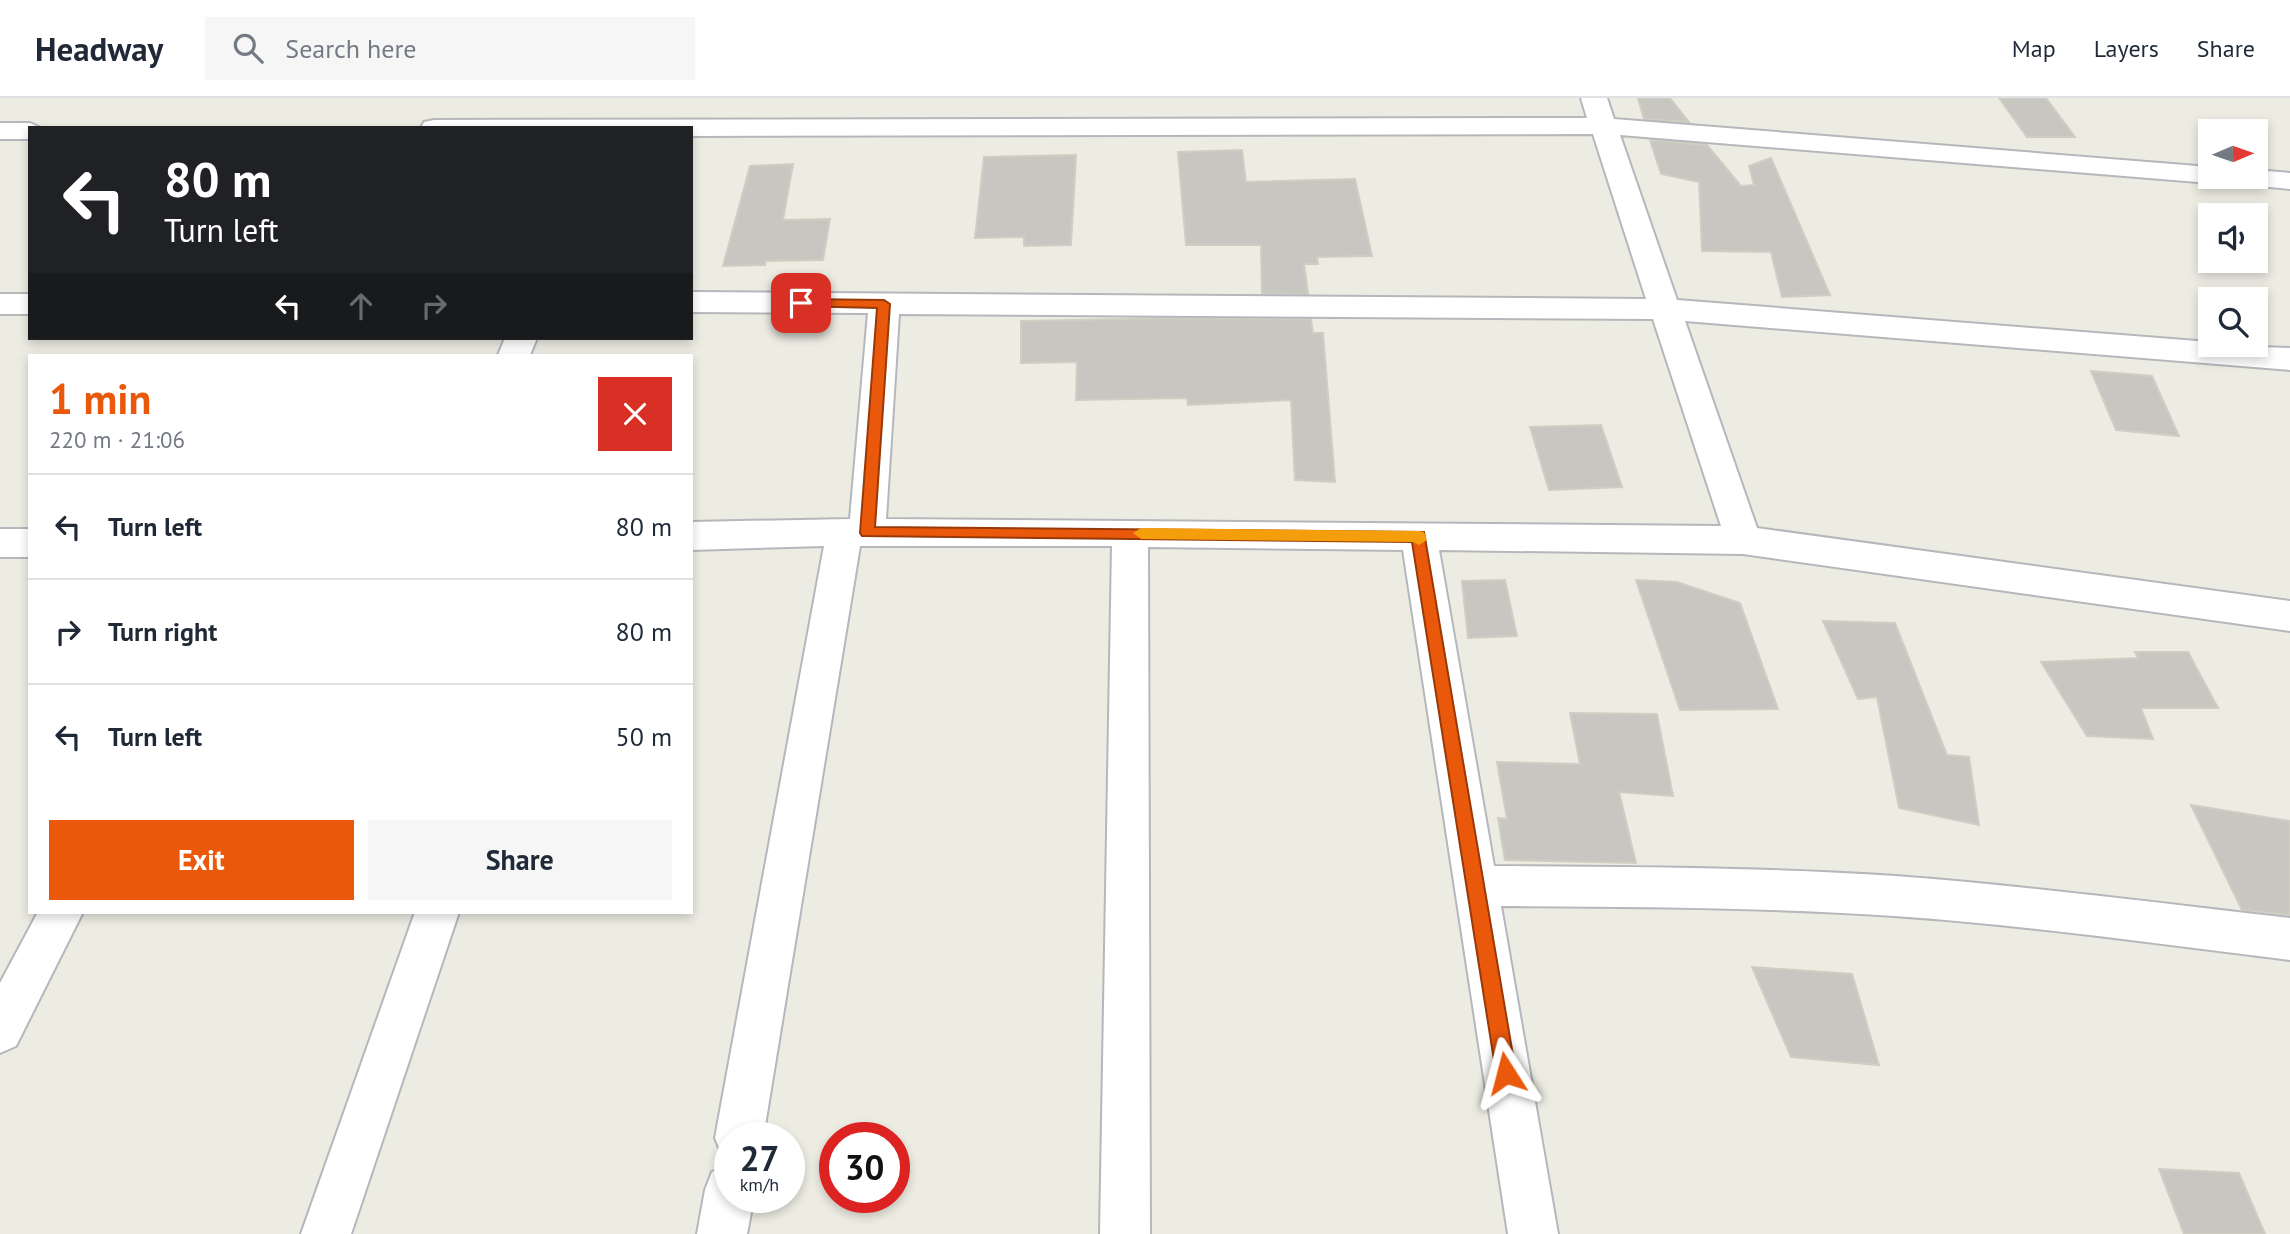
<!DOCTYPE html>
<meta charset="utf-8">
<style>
:root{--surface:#fff;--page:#f6f6f7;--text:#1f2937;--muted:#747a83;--line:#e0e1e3;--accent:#ea580c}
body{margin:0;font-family:"PT Sans",sans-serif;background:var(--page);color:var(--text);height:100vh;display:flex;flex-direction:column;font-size:26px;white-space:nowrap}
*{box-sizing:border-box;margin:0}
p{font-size:23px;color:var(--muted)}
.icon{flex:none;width:38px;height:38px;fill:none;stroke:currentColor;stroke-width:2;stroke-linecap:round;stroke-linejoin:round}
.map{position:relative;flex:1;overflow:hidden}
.panel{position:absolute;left:28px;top:256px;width:665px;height:560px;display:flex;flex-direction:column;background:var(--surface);border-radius:0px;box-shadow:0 4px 10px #0003}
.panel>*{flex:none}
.top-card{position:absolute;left:28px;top:28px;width:665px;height:214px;border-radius:0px;box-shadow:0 4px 10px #0003;background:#202124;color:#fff;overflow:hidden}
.needle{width:46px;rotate:88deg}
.tools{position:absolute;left:2198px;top:21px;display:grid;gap:14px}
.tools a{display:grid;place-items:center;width:70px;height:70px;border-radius:0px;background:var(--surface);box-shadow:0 4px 10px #0003;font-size:35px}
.speed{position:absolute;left:714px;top:1024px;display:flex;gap:14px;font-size:35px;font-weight:700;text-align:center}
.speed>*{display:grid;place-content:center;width:91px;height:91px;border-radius:50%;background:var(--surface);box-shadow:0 4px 10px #0003;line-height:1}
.speed small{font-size:18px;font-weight:400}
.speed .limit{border:10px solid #d22;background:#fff;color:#111}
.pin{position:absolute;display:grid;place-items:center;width:60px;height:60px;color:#fff;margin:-30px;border-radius:14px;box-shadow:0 4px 10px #0006}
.me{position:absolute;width:77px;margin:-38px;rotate:351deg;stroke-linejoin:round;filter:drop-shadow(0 0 5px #0008)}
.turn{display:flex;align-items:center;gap:24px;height:147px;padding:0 21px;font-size:32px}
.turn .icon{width:91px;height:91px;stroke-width:2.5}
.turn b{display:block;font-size:49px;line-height:60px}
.lanes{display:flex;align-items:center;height:66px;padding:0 21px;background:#0003;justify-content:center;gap:35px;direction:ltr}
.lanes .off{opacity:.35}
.round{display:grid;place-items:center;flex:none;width:74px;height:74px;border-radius:0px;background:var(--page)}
.headline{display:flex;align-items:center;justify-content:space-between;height:119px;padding:0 21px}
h1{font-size:42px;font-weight:800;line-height:52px;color:var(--accent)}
.action{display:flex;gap:14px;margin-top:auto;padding:14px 21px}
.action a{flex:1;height:80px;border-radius:0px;background:var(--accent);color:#fff;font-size:28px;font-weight:800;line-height:80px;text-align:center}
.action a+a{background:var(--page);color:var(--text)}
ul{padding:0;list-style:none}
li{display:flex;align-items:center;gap:21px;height:105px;padding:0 21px;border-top:2px solid var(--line)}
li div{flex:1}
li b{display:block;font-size:26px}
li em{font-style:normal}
header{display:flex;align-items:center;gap:42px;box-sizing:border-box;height:98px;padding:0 35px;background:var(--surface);border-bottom:2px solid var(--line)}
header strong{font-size:33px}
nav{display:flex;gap:38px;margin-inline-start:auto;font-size:24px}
.search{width:490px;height:63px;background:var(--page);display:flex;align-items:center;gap:18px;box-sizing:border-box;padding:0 24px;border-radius:0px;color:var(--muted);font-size:26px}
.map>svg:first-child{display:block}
</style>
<header>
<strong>Headway</strong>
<div class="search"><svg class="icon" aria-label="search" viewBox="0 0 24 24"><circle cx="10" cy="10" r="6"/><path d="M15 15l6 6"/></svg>Search here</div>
<nav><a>Map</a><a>Layers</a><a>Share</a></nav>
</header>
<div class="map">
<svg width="2290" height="1136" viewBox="0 0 2290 1136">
<rect width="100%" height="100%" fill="#ecece3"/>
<!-- building -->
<path fill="#c8c6c0" stroke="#d0cec2" stroke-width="2" d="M1638,0H1670L1689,24L1644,21Z
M1999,0H2046L2075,39H2027Z
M1650,42L1707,47L1741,88L1754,87L1749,68L1771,60L1830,197L1782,199L1771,154L1702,153L1699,84L1661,76Z
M1242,52L1246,84L1355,81L1372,158L1317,159L1318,166H1304L1308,196H1262L1261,147H1186L1178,54Z
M1076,57L1071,147L1024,148V139L975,140L984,59Z
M793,66L783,122L830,121L823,162L766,163L765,167L723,168L750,68Z
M1178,220L1311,221L1313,235H1323L1335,384L1295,382L1291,302L1188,307L1187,300L1076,302L1077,264L1021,265V223Z
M2091,273L2152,278L2179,338L2116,332Z
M1601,327L1622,389L1549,392L1530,329Z
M1505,482L1517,538L1468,540L1462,483Z
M1636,482L1677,484L1740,505L1778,611L1680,612Z
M1823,523L1895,525L1947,657L1969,659L1979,727L1899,710L1877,599L1858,601Z
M2135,554H2188L2218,610H2141L2153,641L2087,638L2041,564L2138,560Z
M1570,615L1657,616L1673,698L1619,694L1636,765L1505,762L1498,720L1507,721L1497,664L1580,666Z
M2191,707L2290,723V817L2242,812Z
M1752,869L1852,876L1879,967L1791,959Z
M2159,1071L2239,1075L2265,1136H2184Z"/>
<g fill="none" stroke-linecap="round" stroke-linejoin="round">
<defs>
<path id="minor" d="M1581,0H1607L1614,21L2210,69V79H2256V72L2290,75V91L2226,85L2222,79L2210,85L1620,37L1677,202L2210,244V247L2290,250V272L1685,223L1757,430L2290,503V533L1743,456L1439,452L1494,768C1628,769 1762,769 1896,778C2028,788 2159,805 2290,820V862C2158,846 2026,827 1894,818C1763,809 1632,809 1501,808L1558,1136H1508L1403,452L1148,449L1150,1136H1100L1112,448H860L763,1040H730V1060L722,1057L715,1040L824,448L691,452V424L850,421L868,215L691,214V194L1646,201L1593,36L691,38V30H421L424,24L434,22L1587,20ZM899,216L1653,221L1721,428L886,421Z
M0,25H30L41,30H30V41H0Z
M0,196H30V216H0Z
M505,240H537L530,257H498Z
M0,431H30V459H0Z
M38,814H83L16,948L0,955V885Z
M415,814H459L351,1136H301Z
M730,1067V1099H754L747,1136H697L705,1092L712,1074Z"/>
</defs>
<!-- minor casing -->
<use href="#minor" stroke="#b6b7bc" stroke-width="4"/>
<!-- minor -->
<use href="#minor" fill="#fff" fill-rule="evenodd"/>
</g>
<!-- route -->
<path fill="#ea580c" stroke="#983908" stroke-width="2" d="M801,201L884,202L890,206L875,429L1424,434L1516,975L1513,982L1506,985L1499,982L1496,975L1412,444L862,438L860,435L877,210L797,208L795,205Z"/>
<!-- slow -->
<path fill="#f59e0b" d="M1141,430L1419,433L1424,434L1427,442L1419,447L1413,444L1141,441L1133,435Z"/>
</svg>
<div class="tools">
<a><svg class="needle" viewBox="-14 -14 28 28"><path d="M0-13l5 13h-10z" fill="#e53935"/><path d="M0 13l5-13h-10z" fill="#747a83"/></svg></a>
<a><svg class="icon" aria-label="sound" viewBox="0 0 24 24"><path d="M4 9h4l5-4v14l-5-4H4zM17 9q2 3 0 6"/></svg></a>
<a><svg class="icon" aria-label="search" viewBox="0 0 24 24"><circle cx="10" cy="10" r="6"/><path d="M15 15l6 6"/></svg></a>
</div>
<div class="speed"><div>27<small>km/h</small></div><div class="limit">30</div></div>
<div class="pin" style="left:801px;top:205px;background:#d93025"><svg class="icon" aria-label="arrive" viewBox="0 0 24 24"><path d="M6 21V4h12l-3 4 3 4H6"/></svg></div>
<svg class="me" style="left:1506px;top:975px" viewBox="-20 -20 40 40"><path d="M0-17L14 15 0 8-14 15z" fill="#ea580c" stroke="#fff" stroke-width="4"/></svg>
<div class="top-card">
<div class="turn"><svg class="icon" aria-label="left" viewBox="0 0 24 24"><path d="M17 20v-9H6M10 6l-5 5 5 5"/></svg><div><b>80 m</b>Turn left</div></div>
<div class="lanes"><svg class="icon" aria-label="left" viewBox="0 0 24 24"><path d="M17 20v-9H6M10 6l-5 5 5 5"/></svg><svg class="icon off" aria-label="ahead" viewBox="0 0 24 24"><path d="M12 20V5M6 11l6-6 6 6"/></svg><svg class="icon off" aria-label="right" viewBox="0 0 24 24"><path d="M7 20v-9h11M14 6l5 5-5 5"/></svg></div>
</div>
<section class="panel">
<div class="headline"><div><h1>1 min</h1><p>220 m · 21:06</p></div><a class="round" style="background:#d93025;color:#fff"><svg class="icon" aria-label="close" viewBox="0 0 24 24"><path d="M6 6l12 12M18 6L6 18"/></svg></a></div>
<ul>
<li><svg class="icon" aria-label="left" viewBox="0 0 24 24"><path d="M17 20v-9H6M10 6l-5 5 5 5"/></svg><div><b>Turn left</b></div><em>80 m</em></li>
<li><svg class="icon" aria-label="right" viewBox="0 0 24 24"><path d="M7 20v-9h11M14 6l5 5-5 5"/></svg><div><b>Turn right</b></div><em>80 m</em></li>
<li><svg class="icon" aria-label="left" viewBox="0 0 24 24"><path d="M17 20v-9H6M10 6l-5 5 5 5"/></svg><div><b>Turn left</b></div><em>50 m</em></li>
</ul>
<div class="action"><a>Exit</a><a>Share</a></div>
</section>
</div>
